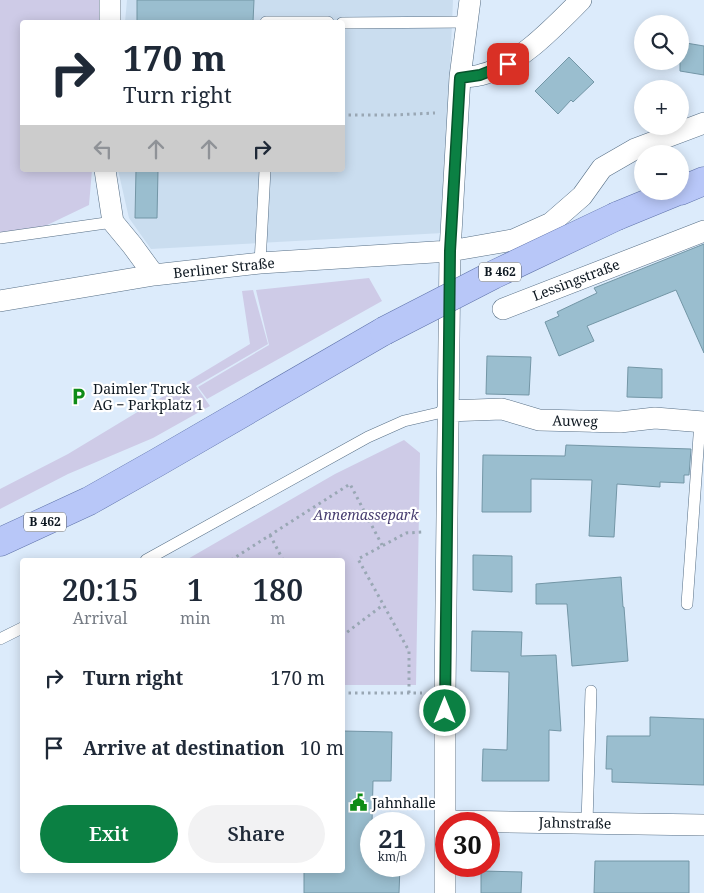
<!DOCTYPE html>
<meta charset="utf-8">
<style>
:root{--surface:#fff;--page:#f2f2f3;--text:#1f2937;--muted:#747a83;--accent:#0b8043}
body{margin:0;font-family:"Noto Serif",serif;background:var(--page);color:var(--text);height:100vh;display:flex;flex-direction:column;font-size:19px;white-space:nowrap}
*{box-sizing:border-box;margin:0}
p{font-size:16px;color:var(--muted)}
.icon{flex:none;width:28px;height:28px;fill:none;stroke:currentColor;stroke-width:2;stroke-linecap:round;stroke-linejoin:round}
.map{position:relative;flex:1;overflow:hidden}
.sheet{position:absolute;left:20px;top:558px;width:325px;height:315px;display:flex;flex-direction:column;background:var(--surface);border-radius:5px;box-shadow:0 2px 12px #0003}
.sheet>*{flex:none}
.hud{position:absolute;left:20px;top:20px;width:325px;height:152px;border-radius:5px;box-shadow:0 2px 12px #0003;background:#fff;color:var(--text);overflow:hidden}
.fabs{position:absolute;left:634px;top:15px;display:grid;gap:10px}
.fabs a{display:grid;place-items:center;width:55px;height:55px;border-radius:50%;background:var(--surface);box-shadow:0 2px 12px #0003;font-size:25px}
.speed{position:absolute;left:360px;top:812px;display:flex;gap:10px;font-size:25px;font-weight:700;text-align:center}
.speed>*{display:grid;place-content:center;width:65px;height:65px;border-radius:50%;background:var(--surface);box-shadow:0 2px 12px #0003;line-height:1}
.speed small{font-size:12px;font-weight:400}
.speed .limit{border:8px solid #d22;background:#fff;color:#111}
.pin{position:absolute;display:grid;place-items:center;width:42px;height:42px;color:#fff;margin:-21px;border-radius:10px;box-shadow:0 2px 8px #0006}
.me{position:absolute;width:55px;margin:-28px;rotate:0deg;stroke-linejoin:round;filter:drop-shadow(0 0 4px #0008)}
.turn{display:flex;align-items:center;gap:18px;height:105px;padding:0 20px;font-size:22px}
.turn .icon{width:65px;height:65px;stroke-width:2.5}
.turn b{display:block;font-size:35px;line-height:42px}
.lanes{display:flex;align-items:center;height:48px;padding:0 20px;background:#0003;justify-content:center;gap:25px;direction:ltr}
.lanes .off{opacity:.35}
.eta{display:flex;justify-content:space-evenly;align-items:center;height:85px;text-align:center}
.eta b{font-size:30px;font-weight:600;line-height:35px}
.button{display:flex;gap:10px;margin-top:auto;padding:10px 20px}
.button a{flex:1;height:58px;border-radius:30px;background:var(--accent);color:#fff;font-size:20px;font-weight:600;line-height:58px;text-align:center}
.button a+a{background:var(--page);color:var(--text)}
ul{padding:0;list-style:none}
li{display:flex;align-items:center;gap:15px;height:70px;padding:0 20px}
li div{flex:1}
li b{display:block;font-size:19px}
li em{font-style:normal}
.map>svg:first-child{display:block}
</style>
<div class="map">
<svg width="704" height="893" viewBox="0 0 704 893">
<rect width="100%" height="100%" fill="#dcebfb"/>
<!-- built -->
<path fill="#caddef" d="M127,0H453L443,233L151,249L129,218L118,170H342V22H125Z"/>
<!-- green -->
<path fill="#cecbe7" d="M0,0H103L101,22H22V170H92L89,205L41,228L0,233Z
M369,278L382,301L207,399L198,387L269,345L256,290Z
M253,290L268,344L196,386L210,406L153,438L68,474L0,509V489L68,454L250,344L242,291Z
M404,440L420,453L416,685H343L342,560H186L335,474Z"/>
<!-- building -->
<path fill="#9abecf" stroke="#7396a6" d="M137,0H254L253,22H137Z
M680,42L704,46V75L680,71Z
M569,57L594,82L573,102L571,100L558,114L535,91Z
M136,170H158L157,218H135Z
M704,244V353L676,290L587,326L594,341L559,356L545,322L559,316L557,312L597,293L594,288Z
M487,356L531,357L529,395L486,394Z
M628,367L662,369V398L627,397Z
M566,445L691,449L689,475H684V483L660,482V487L617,484L614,537L589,536L592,480L531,479V512H482L483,455L565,456Z
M473,555L512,556V592L473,590Z
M621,577L623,607H624L628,661L572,666L567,604H536V584Z
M472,631L522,632L521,656L556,655L561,731L549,730V781H482L483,749L507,750L509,672L471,671Z
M650,717L704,719V785L612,782V769H606L607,736H650Z
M342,731L392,732L391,781H373L371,866H400L399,893H304V870H342Z
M595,861H689V893H594Z
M481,871L522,872L521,893H481Z"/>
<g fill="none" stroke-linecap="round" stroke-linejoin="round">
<defs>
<path id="lane" d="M266,22H328
M342,23L468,22
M0,238L113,222
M260,263L265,170
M146,560L368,437L404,421L447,411
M687,604L700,422
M0,639L22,628
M587,823L591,691"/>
<path id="street" d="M110,22V0
M460,77C467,77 473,77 480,75C518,66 554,27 581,0
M105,170L113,222L132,245L154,275
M0,301L154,275L260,263L450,251L513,240L551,223L582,196L602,168L635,149L704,123
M503,309L704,231
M447,411L502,409L539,420L620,422L655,418L704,422
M445,821L704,825
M445,893V693L450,251L460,77L470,0"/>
<path id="primary" d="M680,191L704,181
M617,216L678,191
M0,542L89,501L158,462L384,331"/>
</defs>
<!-- lane casing -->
<use href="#lane" stroke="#576f86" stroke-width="12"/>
<!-- street casing -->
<use href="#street" stroke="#576f86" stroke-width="22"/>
<!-- primary casing -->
<use href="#primary" stroke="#5e72aa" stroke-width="29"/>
<!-- path -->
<path stroke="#99a7b4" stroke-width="3" stroke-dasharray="2.5 4" stroke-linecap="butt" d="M342,115H393L435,113
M270,535L283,560
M231,560L350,484L382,545
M342,636L383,605
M342,693H422
M409,693V651L358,559L406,533L423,532"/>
<!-- lane -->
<use href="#lane" stroke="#fff" stroke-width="11"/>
<!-- street -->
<use href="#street" stroke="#fff" stroke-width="21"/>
<!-- primary -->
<use href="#primary" stroke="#b8c7f8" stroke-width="28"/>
<defs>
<path id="primary-bridge" d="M384,331L493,275L617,216"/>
</defs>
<!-- primary-bridge casing -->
<use href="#primary-bridge" stroke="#5e72aa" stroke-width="29" stroke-linecap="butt"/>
<!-- primary-bridge -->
<use href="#primary-bridge" stroke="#b8c7f8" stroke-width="28"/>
</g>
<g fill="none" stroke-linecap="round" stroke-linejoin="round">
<defs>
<path id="route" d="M445,711L450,251L460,78L480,75L508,64"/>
</defs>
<!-- route casing -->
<use href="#route" stroke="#07532c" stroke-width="12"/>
<!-- route -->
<use href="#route" stroke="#0b8043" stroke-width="9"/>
</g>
<!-- icons -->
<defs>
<symbol id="parking-bare" viewBox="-9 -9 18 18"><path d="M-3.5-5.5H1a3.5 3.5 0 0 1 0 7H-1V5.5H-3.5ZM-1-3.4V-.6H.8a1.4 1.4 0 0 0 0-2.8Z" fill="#0f8c17" stroke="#fff" stroke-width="2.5" paint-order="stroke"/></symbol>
<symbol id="civic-bare" viewBox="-9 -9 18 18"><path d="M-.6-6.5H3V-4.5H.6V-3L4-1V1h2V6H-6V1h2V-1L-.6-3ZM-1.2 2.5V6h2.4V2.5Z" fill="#0f8c17" stroke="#fff" stroke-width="2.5" paint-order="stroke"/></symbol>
</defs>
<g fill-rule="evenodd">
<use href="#parking-bare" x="66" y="384" width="25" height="25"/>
<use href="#civic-bare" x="346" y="790" width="25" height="25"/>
</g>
<g text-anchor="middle" stroke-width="4.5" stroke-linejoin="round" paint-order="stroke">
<!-- shield labels -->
<g fill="#fff" stroke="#565d64" stroke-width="1">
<rect x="479" y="262.5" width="42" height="19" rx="4"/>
<rect x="24" y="512.5" width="42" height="19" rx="4"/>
</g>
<g font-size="12" font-weight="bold" fill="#0e1821">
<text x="500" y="276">B 462</text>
<text x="45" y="526">B 462</text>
</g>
<!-- street labels -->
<g font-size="14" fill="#0e1821" stroke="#fff">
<text transform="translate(224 268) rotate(-6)" y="5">Berliner Straße</text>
<text transform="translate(576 280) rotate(-21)" y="5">Lessingstraße</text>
<text transform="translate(575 421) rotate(1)" y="5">Auweg</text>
<text transform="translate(575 823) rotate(1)" y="5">Jahnstraße</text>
</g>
<!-- poi labels -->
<g font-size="14" fill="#0e1821" stroke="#fff" text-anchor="start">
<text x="93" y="394">Daimler Truck<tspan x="93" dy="16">AG − Parkplatz 1</tspan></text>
<text x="372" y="808">Jahnhalle</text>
</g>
<!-- park labels -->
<g font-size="14" font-style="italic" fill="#483e70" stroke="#fff">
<text x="366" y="520">Annemassepark</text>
</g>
</g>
</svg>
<div class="fabs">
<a><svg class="icon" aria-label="search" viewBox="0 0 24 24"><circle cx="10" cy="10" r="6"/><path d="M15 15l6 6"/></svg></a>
<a>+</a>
<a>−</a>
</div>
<div class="speed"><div>21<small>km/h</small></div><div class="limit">30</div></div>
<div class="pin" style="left:508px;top:64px;background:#d93025"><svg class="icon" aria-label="arrive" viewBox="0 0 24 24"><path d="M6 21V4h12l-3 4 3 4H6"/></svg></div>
<svg class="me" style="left:445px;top:711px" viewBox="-20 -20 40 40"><circle r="17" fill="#0b8043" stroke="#fff" stroke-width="3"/><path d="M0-11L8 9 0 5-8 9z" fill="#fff"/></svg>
<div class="hud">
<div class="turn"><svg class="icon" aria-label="right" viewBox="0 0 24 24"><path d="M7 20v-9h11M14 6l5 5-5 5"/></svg><div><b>170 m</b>Turn right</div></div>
<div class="lanes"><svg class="icon off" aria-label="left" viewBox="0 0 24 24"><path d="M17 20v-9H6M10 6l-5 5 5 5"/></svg><svg class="icon off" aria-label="ahead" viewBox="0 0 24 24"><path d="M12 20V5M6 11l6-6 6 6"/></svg><svg class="icon off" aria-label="ahead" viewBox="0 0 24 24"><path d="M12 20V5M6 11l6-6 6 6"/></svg><svg class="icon" aria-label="right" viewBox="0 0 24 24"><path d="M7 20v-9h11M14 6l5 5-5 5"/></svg></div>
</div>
<section class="sheet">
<div class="eta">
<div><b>20:15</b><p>Arrival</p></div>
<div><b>1</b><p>min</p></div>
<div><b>180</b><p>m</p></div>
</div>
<ul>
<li><svg class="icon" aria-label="right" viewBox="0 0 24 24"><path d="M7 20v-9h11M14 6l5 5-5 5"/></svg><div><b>Turn right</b></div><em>170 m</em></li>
<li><svg class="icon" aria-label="arrive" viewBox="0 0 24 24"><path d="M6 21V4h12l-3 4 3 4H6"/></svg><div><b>Arrive at destination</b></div><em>10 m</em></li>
</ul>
<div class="button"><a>Exit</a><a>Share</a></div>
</section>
</div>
